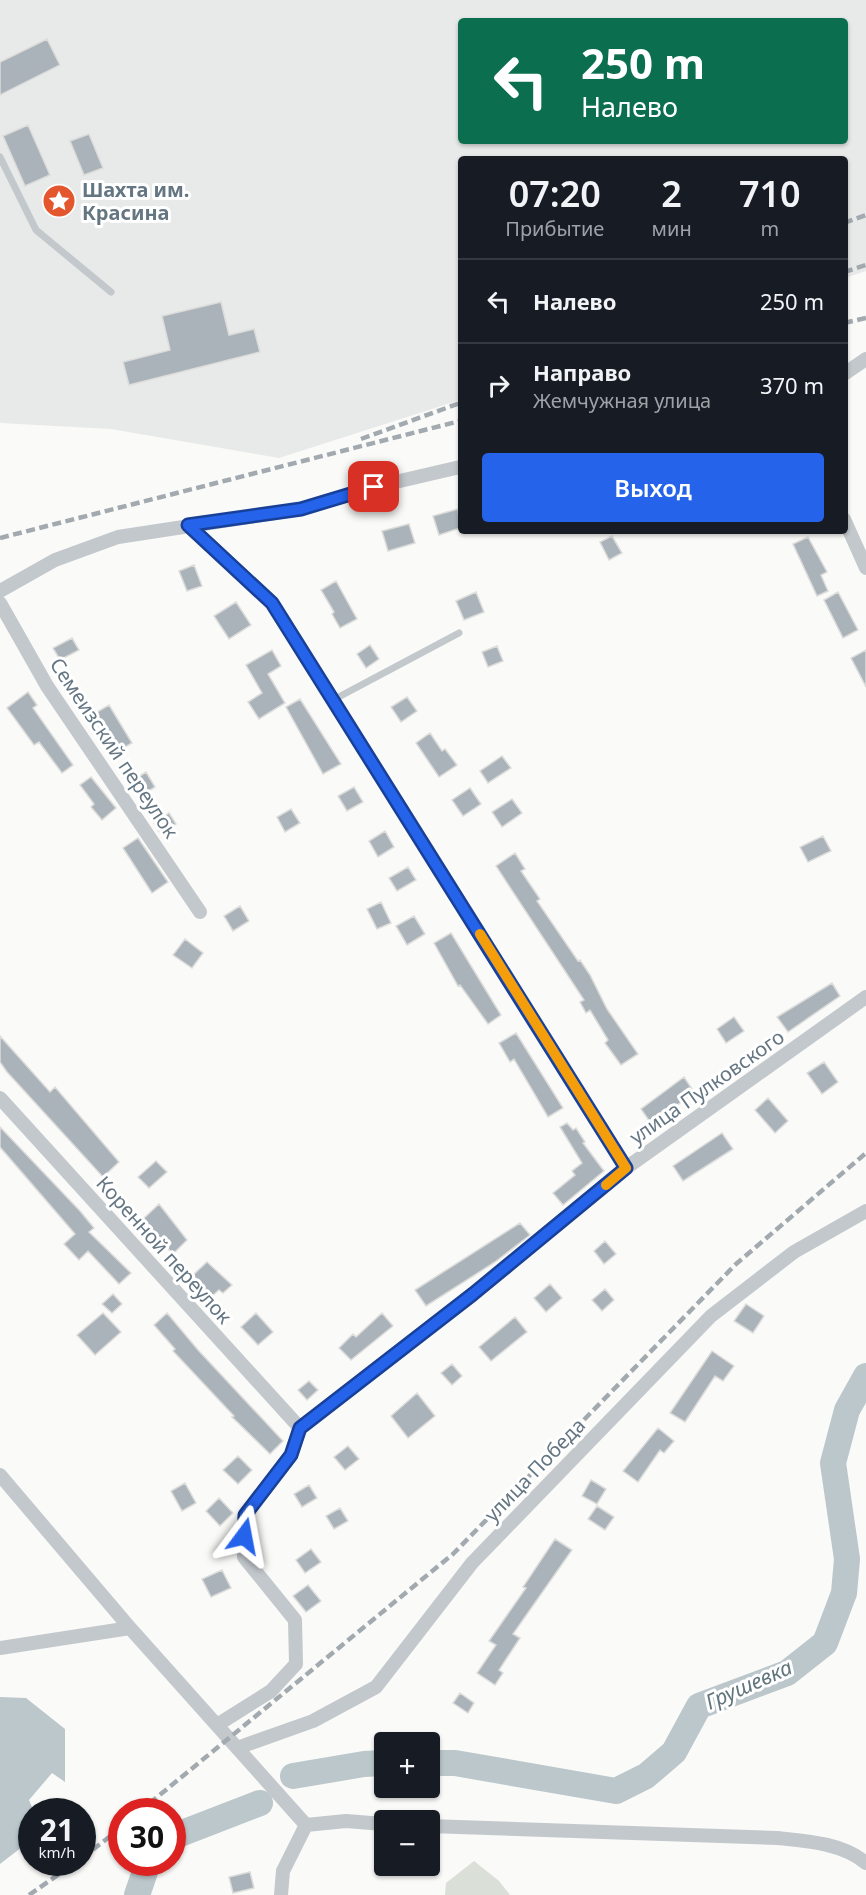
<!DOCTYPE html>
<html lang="ru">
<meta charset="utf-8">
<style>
:root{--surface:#171b24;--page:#20242c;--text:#f1f3f6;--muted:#9ea1a6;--line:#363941;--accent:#2563eb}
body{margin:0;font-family:"Noto Sans",sans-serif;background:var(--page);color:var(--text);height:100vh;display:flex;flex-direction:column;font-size:22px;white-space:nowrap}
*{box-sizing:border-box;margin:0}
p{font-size:20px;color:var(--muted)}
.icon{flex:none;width:33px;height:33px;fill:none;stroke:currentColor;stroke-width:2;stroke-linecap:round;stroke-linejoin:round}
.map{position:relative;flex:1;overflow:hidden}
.details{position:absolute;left:458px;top:156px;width:390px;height:378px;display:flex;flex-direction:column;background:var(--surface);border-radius:6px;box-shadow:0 2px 4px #0004}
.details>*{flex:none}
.top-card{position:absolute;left:458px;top:18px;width:390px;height:126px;border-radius:6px;box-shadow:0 2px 4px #0004;background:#0b6e4f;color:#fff;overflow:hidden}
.tools{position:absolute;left:374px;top:1732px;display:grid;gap:12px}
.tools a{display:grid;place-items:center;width:66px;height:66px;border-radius:6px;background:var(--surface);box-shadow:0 2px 4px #0004;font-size:30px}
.speed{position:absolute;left:18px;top:1798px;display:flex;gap:12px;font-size:30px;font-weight:700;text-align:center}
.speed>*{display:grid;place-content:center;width:78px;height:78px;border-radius:50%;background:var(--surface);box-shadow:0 2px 4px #0004;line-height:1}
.speed small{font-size:15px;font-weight:400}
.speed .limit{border:9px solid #d22;background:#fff;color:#111}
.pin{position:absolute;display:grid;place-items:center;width:51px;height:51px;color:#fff;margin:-26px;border-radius:12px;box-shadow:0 3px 9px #0006}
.me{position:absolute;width:66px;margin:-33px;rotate:13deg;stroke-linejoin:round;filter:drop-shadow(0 0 4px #0008)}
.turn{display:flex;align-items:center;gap:21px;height:126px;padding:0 24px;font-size:27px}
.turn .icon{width:78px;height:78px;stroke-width:2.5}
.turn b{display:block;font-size:42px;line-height:51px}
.eta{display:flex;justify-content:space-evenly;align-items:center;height:102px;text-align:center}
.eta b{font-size:36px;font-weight:600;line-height:42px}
.button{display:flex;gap:12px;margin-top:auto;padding:12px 24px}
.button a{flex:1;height:69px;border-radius:6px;background:var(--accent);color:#fff;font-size:24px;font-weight:600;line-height:69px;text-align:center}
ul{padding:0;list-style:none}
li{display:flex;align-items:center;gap:18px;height:84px;padding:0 24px;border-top:2px solid var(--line)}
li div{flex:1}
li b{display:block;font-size:22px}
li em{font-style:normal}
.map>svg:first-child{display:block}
</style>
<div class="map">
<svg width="866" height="1895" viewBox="0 0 866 1895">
<rect width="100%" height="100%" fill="#fafaf8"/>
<!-- built -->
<path fill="#e8e9e9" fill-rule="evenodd" d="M0,0H866V271L845,278L844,159H460V400L279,458L111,429L0,423ZM460,21H844V141H460Z"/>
<!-- green -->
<path fill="#dadfd7" d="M474,1861L499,1881L510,1895H445L446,1883Z"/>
<!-- water -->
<path fill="#bbc7cb" d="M0,1697L26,1698L65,1729V1782L52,1773L29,1800L34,1812L31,1840L0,1864Z"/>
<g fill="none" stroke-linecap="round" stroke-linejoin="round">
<!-- river -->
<path stroke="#bbc7cb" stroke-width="26" d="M429,1763H455L616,1791L646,1776L674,1752L699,1706L787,1673L825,1643L844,1593L847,1559L833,1463L847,1410L866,1376
M293,1776L364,1764L384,1763
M172,1837L260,1803
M137,1895L148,1863"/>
</g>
<!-- building -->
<path fill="#aab3b9" stroke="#dcdcda" stroke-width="1.5" d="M47,39L60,65L0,95V62Z
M28,125L50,175L25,186L3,136Z
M89,134L103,168L84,175L70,141Z
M221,302L229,335L254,329L260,352L129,385L123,362L170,350L162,316Z
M458,509L460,528L439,535L433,516Z
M409,524L415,543L388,551L382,531Z
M612,536L622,553L609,560L600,542Z
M808,537L827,572L821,575L828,591L817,596L793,544Z
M194,565L202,586L187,591L179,571Z
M336,581L357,619L340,628L332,614L334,612L321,590Z
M476,592L484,612L464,620L456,601Z
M838,592L858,630L843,638L824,600Z
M236,602L251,625L229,639L214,616Z
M72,638L79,650L60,660L53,648Z
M370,645L379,659L366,668L357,654Z
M497,646L503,661L488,667L482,652Z
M272,650L281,666L268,674L285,703L259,719L248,702L262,693L246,665Z
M866,650V687L851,658Z
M28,692L37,705L33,708L73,765L62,773L39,742L34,745L7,708Z
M407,697L417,711L401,722L391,707Z
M300,699L341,764L323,774L286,707Z
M109,705L132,743L115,753L92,715Z
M430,733L442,751L445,749L457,765L439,777L416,743Z
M502,756L511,768L488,783L480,771Z
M146,772L155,787L141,796L132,781Z
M91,777L116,808L102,820L91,807L94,804L80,785Z
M354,787L363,802L347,811L338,796Z
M470,788L481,804L463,816L452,800Z
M512,799L522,813L502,827L492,812Z
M291,809L300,823L285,832L277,817Z
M169,813L176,824L160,833L154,823Z
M385,831L394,847L378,857L369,841Z
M823,836L831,851L808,862L800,847Z
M138,838L168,882L152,893L123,848Z
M515,853L525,869L521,871L540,899L537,901L578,961L580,960L590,975L607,1009L638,1054L621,1065L605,1043L608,1040L590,1010L586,1013L580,1002L584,1000L496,866Z
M408,867L416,880L397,891L389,878Z
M381,902L391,923L377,929L367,909Z
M240,906L249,921L233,931L224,916Z
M414,916L425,934L407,945L396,926Z
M451,933L501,1015L488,1024L460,985L458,986L434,943Z
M185,939L203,953L192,968L173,955Z
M832,983L840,996L788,1032L777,1017Z
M734,1017L744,1031L726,1043L717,1029Z
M516,1033L563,1108L548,1117L514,1059L510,1062L499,1043Z
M0,1036L50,1092L55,1087L119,1162L103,1177L7,1072L0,1062Z
M824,1062L838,1082L822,1094L807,1073Z
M684,1077L694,1092L652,1125L641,1109Z
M768,1098L788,1121L775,1133L755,1110Z
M567,1123L573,1130L576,1128L585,1142L583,1143L604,1171L563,1205L553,1193L575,1175L572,1171L582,1163L560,1127Z
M0,1127L80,1211L94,1228L89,1232L131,1273L119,1284L88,1251L79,1260L64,1244L75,1234L0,1147Z
M722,1133L733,1149L683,1181L673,1166Z
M156,1161L167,1172L149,1188L138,1177Z
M159,1204L187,1240L173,1254L142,1220Z
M520,1223L530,1235L495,1262L426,1306L415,1290Z
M605,1241L616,1254L604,1264L594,1251Z
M207,1262L232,1285L223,1293L219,1290L212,1296L193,1275Z
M550,1284L562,1298L546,1312L534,1298Z
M605,1289L614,1300L602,1311L592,1300Z
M113,1294L122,1304L112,1313L102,1304Z
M746,1304L764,1316L753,1333L734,1321Z
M103,1313L121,1332L95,1355L77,1335Z
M167,1313L198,1350L283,1441L270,1454L232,1417L234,1416L173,1351L175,1349L154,1325Z
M256,1313L273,1332L258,1345L241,1327Z
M382,1313L393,1326L351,1360L339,1348L353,1334L356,1337Z
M515,1317L527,1332L491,1361L479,1347Z
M712,1351L734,1366L723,1381L715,1376L685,1422L670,1413Z
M452,1364L462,1376L452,1385L441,1373Z
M309,1381L318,1390L307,1400L298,1390Z
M417,1393L435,1416L408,1438L391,1416Z
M658,1428L674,1441L664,1453L660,1450L638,1482L623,1471Z
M348,1446L359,1459L345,1470L334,1457Z
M238,1456L252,1470L238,1484L223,1470Z
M591,1480L606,1489L597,1504L582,1496Z
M185,1483L196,1503L182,1511L171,1491Z
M309,1485L317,1498L302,1507L294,1494Z
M219,1498L233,1513L220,1526L206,1511Z
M597,1506L614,1517L605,1530L588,1519Z
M340,1508L348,1521L334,1529L326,1516Z
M555,1539L572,1550L513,1634L520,1638L499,1670L503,1673L495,1685L477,1673L496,1645L489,1641L526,1588L523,1587Z
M311,1549L321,1562L305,1573L296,1560Z
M222,1570L231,1588L211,1597L202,1579Z
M308,1585L321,1601L306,1612L293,1596Z
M460,1693L474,1703L468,1713L453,1703Z
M250,1872L254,1888L233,1893L229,1877Z"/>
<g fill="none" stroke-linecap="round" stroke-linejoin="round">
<!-- lane -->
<path stroke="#c3c8cc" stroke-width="7" d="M0,157L36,230L111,292
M333,700L459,633"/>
<!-- street -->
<path stroke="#c3c8cc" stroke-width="14" d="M844,374L866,359
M844,519L866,568
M188,525L272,603L626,1168
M0,591L55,560L118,537L301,509L374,487L460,467
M0,603L47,686L200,912
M0,1098L300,1428
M0,1475L130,1628L306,1825L283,1871L281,1895
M0,1648L130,1628
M217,1725L271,1691L296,1664L295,1620L244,1557L245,1515L291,1455L300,1428L473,1294L626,1168L866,997
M237,1748L313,1721L376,1687L472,1563L711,1316L794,1252L866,1211
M306,1825L346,1821L384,1824
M429,1826L777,1838C807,1841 842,1843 866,1863"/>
<!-- rail -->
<path stroke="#a2aab0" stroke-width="4.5" stroke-dasharray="9 4.5" stroke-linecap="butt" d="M844,223L866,215
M844,272L866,265
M844,323L866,318
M361,439L460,403
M0,538L460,421
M139,1812L453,1554L736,1264L866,1153
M82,1858L122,1827
M29,1895L75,1863"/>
</g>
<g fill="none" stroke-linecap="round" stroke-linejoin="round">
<defs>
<path id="route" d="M244,1536L245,1515L291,1455L300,1428L473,1294L626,1168L272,603L188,525L301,509L374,487"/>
</defs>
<!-- route casing -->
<use href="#route" stroke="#184099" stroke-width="15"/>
<!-- route -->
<use href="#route" stroke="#2563eb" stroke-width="10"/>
<!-- slow -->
<path stroke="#f59e0b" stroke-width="10" d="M480,934L626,1168L606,1185"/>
</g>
<!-- icons -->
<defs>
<symbol id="sight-disc" viewBox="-11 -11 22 22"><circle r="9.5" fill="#e4572e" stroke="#fff"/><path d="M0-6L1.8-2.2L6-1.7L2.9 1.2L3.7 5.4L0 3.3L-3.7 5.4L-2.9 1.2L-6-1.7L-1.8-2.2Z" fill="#fff"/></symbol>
</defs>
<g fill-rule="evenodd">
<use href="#sight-disc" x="40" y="182" width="38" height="38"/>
</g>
<g text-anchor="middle" stroke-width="6" stroke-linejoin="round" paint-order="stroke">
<!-- poi labels -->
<g font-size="20" font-weight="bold" fill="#657683" stroke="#fff" text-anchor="start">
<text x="82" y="197">Шахта им.<tspan x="82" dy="23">Красина</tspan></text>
</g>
<!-- street labels -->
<g font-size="20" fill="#657683" stroke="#fff">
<text transform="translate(114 748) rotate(56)" y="7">Семеизский переулок</text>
<text transform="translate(707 1087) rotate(-35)" y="7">улица Пулковского</text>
<text transform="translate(164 1250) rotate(48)" y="7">Коренной переулок</text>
<text transform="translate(535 1470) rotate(-46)" y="7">улица Победа</text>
</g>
<!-- water labels -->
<g font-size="21" font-style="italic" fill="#60757c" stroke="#fff">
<text transform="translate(749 1685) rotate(-24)" y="7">Грушевка</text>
</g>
</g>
</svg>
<div class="tools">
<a>+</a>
<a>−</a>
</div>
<div class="speed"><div>21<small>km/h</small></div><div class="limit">30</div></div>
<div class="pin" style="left:374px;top:487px;background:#d93025"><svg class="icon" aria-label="arrive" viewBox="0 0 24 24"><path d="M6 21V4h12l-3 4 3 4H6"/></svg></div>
<svg class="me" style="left:244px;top:1536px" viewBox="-20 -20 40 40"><path d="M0-17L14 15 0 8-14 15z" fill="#2563eb" stroke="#fff" stroke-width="4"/></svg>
<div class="top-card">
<div class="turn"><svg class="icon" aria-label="left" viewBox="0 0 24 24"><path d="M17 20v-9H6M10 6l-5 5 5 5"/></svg><div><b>250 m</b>Налево</div></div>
</div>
<section class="details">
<div class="eta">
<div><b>07:20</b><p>Прибытие</p></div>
<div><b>2</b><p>мин</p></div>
<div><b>710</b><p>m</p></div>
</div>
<ul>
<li><svg class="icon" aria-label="left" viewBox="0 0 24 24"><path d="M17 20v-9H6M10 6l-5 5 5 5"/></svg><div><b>Налево</b></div><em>250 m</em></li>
<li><svg class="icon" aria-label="right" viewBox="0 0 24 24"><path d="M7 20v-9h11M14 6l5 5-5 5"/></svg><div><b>Направо</b><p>Жемчужная улица</p></div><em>370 m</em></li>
</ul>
<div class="button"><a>Выход</a></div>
</section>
</div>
